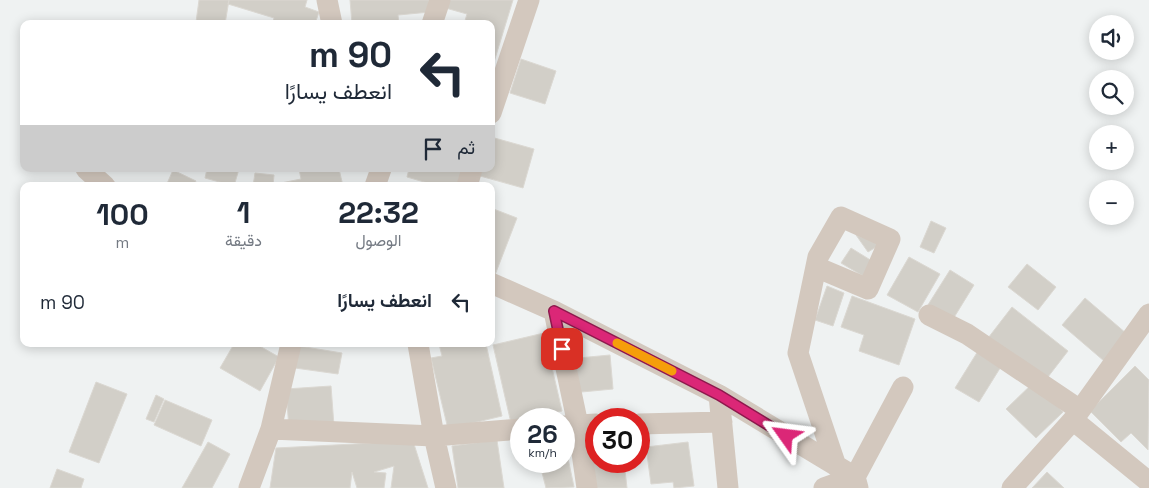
<!DOCTYPE html>
<html lang="ar">
<meta charset="utf-8">
<style>
:root{--surface:#fff;--page:#f2f2f3;--text:#1f2937;--muted:#747a83}
body{margin:0;font-family:"Space Grotesk",Vazirmatn,sans-serif;background:var(--page);color:var(--text);direction:rtl;height:100vh;display:flex;flex-direction:column;font-size:19px;white-space:nowrap}
*{box-sizing:border-box;margin:0}
p{font-size:16px;color:var(--muted)}
.icon{flex:none;width:28px;height:28px;fill:none;stroke:currentColor;stroke-width:2;stroke-linecap:round;stroke-linejoin:round}
.map{position:relative;flex:1;overflow:hidden;direction:ltr}
.panel{position:absolute;left:20px;top:182px;width:475px;height:165px;display:flex;flex-direction:column;background:var(--surface);border-radius:10px;box-shadow:0 2px 12px #0003;direction:rtl}
.panel>*{flex:none}
.guide{position:absolute;left:20px;top:20px;width:475px;height:152px;border-radius:10px;box-shadow:0 2px 12px #0003;direction:rtl;background:#fff;color:var(--text);overflow:hidden}
.buttons{position:absolute;left:1089px;top:15px;display:grid;gap:10px}
.buttons a{display:grid;place-items:center;width:45px;height:45px;border-radius:50%;background:var(--surface);box-shadow:0 2px 12px #0003;font-size:25px}
.speed{position:absolute;left:510px;top:408px;display:flex;gap:10px;font-size:25px;font-weight:700;text-align:center}
.speed>*{display:grid;place-content:center;width:65px;height:65px;border-radius:50%;background:var(--surface);box-shadow:0 2px 12px #0003;line-height:1}
.speed small{font-size:12px;font-weight:400}
.speed .limit{border:8px solid #d22;background:#fff;color:#111}
.pin{position:absolute;display:grid;place-items:center;width:42px;height:42px;color:#fff;margin:-21px;border-radius:10px;box-shadow:0 2px 8px #0006}
.me{position:absolute;width:55px;margin:-28px;rotate:301deg;stroke-linejoin:round;filter:drop-shadow(0 0 4px #0008)}
.turn{display:flex;align-items:center;gap:18px;height:105px;padding:0 20px;font-size:22px}
.turn .icon{width:65px;height:65px;stroke-width:2.5}
.turn b{display:block;font-size:35px;line-height:42px}
.then{display:flex;align-items:center;height:48px;padding:0 20px;background:#0003;gap:10px;font-size:19px}
.eta{display:flex;justify-content:space-evenly;align-items:center;height:85px;text-align:center}
.eta b{font-size:30px;font-weight:700;line-height:35px}
ul{padding:0;list-style:none}
li{display:flex;align-items:center;gap:15px;height:70px;padding:0 20px}
li div{flex:1}
li b{display:block;font-size:19px}
li em{font-style:normal}
.map>svg:first-child{display:block}
</style>
<div class="map">
<svg width="1149" height="488" viewBox="0 0 1149 488">
<rect width="100%" height="100%" fill="#eff2f2"/>
<!-- building -->
<path fill="#d2cfc8" stroke="#dbd8d2" d="M199,0H229L225,24L196,22Z
M229,0H307L305,7L319,12L315,24H272L274,18L228,4Z
M350,0H429L430,12L398,15L399,24H352Z
M444,0H513L491,72V24H464L467,14L442,7Z
M521,59L556,71L545,104L510,93Z
M491,137L534,149L523,188L480,176L482,169H491Z
M207,169H239L234,186L205,178Z
M299,169H339L343,186H277L276,184L301,179Z
M409,169H462L457,186H438L407,177Z
M173,170L196,181L193,186H166Z
M255,173L274,175L273,186H253Z
M491,208L517,218L495,275L491,274Z
M931,221L946,228L934,253L920,247Z
M856,235L881,244L868,252Z
M851,248L872,261L863,276L841,263Z
M909,257L940,274L918,312L887,295Z
M1027,264L1056,287L1038,310L1008,287Z
M950,270L974,285L950,324L926,308Z
M827,286L844,293L833,326L815,320Z
M852,296L915,319L899,365L859,351L864,335L841,327Z
M1085,298L1127,334L1104,361L1062,325Z
M1012,307L1068,351L1041,386L985,342Z
M544,333L562,411L529,419H521L511,423L493,345Z
M234,344H256L279,357L260,391L220,368Z
M439,344H486L502,416L448,429L431,358L442,356Z
M299,346L342,353L338,374L295,368Z
M978,351L1002,365L979,402L955,388Z
M610,355L613,389L571,393L568,359Z
M1135,366L1149,380L1148,450L1131,433L1121,442L1090,411Z
M96,382L127,394L99,463L69,452Z
M1034,382L1063,412L1036,438L1006,409Z
M331,386L334,426L289,429L286,389Z
M156,395L164,399L154,422L146,419Z
M165,400L212,420L201,446L154,425Z
M564,439L574,487L546,488L539,461H564Z
M497,440L504,488H458L452,446Z
M413,441L428,488H391L394,466L374,472L386,473L384,488H357L352,472L350,488H270L276,448Z
M208,442L230,454L212,488H182Z
M688,442L694,486L674,488L673,482L651,484L646,447Z
M593,453H596V461H624L627,488H595Z
M57,469L84,479L81,488H50Z
M1047,472L1064,488H1032Z"/>
<g fill="none" stroke-linecap="round" stroke-linejoin="round">
<!-- minor -->
<path stroke="#d3c8be" stroke-width="21" d="M327,0L332,24
M432,24L440,0
M491,113L529,0
M86,169L105,186
M375,186L381,169
M467,186L472,169
M816,267L868,289L890,239L841,217L818,257L798,353L836,466
M491,283L554,311L719,395L855,477L858,488
M554,311L578,425L587,488
M929,315L967,334L1080,410
M418,344L434,436L446,488
M719,395L728,488
M1073,420L1149,482
M639,424L722,422
M564,426L596,424
M271,429L434,436L521,429
M249,488L271,429L291,344
M824,488L855,477L903,387
M1012,488L1073,420L1149,314"/>
</g>
<g fill="none" stroke-linecap="round" stroke-linejoin="round">
<defs>
<path id="route" d="M562,349L554,311L719,395L786,436"/>
</defs>
<!-- route casing -->
<use href="#route" stroke="#8e194d" stroke-width="12"/>
<!-- route -->
<use href="#route" stroke="#db2777" stroke-width="9"/>
<!-- slow -->
<path stroke="#f59e0b" stroke-width="9" d="M617,343L672,371"/>
</g>
</svg>
<div class="buttons">
<a><svg class="icon" aria-label="sound" viewBox="0 0 24 24"><path d="M4 9h4l5-4v14l-5-4H4zM17 9q2 3 0 6"/></svg></a>
<a><svg class="icon" aria-label="search" viewBox="0 0 24 24"><circle cx="10" cy="10" r="6"/><path d="M15 15l6 6"/></svg></a>
<a>+</a>
<a>−</a>
</div>
<div class="speed"><div>26<small>km/h</small></div><div class="limit">30</div></div>
<div class="pin" style="left:562px;top:349px;background:#d93025"><svg class="icon" aria-label="arrive" viewBox="0 0 24 24"><path d="M6 21V4h12l-3 4 3 4H6"/></svg></div>
<svg class="me" style="left:786px;top:436px" viewBox="-20 -20 40 40"><path d="M0-17L14 15 0 8-14 15z" fill="#db2777" stroke="#fff" stroke-width="4"/></svg>
<div class="guide">
<div class="turn"><svg class="icon" aria-label="left" viewBox="0 0 24 24"><path d="M17 20v-9H6M10 6l-5 5 5 5"/></svg><div><b>90 m</b>انعطف يسارًا</div></div>
<div class="then">ثم<svg class="icon" aria-label="arrive" viewBox="0 0 24 24"><path d="M6 21V4h12l-3 4 3 4H6"/></svg></div>
</div>
<section class="panel">
<div class="eta">
<div><b>22:32</b><p>الوصول</p></div>
<div><b>1</b><p>دقيقة</p></div>
<div><b>100</b><p>m</p></div>
</div>
<ul>
<li><svg class="icon" aria-label="left" viewBox="0 0 24 24"><path d="M17 20v-9H6M10 6l-5 5 5 5"/></svg><div><b>انعطف يسارًا</b></div><em>90 m</em></li>
</ul>
</section>
</div>
